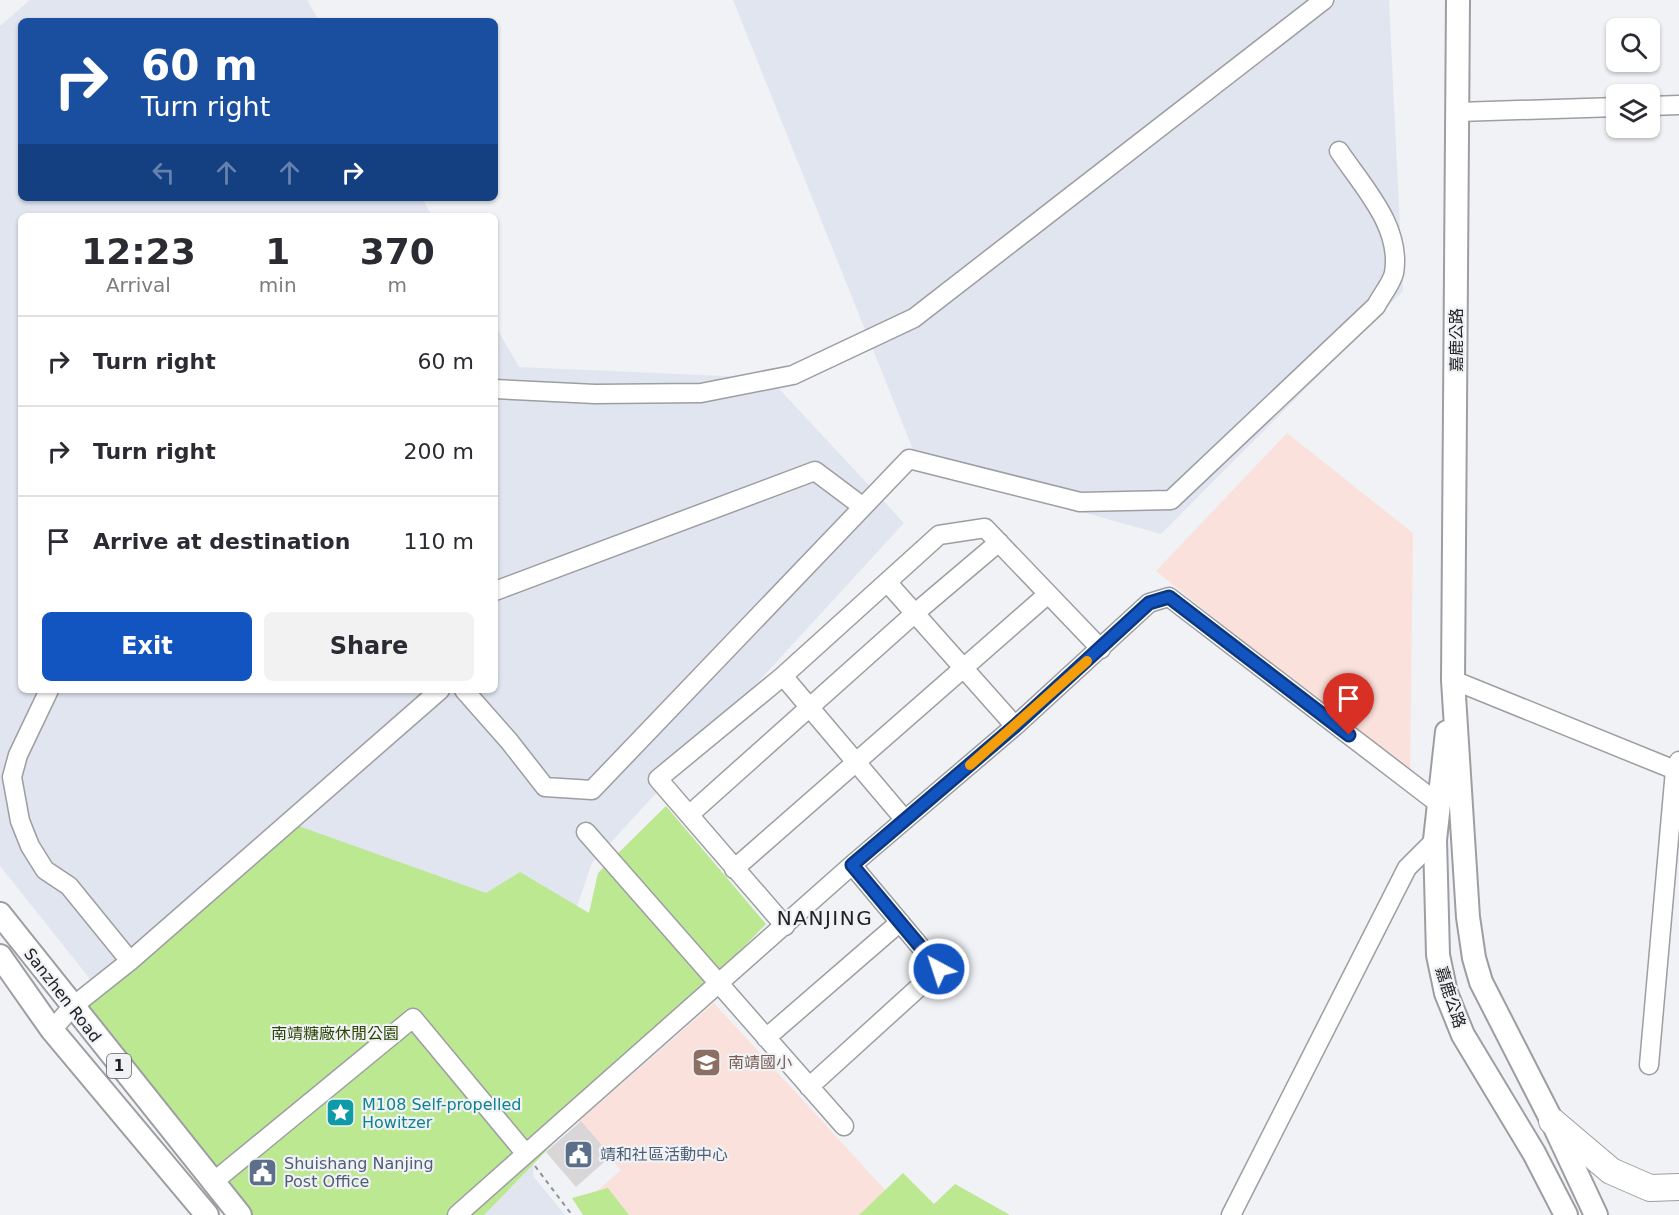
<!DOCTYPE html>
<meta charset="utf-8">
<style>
:root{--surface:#fff;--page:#f2f2f3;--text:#2b2b33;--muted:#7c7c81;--line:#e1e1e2;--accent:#1355c0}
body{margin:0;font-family:"DejaVu Sans","Noto Sans TC",sans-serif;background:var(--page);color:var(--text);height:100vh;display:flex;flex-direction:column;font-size:22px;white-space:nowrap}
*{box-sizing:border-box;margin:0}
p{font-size:20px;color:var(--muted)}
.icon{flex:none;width:33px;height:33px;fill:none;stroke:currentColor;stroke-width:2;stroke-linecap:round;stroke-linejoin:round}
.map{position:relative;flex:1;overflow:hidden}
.details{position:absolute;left:18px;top:213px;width:480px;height:480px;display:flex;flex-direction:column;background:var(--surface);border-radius:9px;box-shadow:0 2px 4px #0004}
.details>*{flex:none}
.top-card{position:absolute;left:18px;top:18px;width:480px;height:183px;border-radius:9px;box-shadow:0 2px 4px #0004;background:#1a4fa0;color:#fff;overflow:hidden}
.fabs{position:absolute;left:1606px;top:18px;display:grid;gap:12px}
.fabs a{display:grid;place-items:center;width:54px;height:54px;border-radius:9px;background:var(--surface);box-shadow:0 2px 4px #0004;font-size:30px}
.pin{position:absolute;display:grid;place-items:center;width:51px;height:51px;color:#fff;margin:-62px -26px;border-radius:50% 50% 50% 0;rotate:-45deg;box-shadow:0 0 6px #0007}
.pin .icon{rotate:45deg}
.me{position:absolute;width:66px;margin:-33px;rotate:320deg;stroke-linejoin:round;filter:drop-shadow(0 0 4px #0008)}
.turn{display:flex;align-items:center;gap:21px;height:126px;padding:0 24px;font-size:27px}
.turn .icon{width:78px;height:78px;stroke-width:2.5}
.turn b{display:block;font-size:42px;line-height:51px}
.lanes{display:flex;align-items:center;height:57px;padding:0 24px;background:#0003;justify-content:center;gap:30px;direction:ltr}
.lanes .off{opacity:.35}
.eta{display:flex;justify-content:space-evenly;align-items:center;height:102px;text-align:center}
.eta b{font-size:36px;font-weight:700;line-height:42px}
.action{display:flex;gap:12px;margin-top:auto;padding:12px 24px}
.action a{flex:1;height:69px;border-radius:9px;background:var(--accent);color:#fff;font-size:24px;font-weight:700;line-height:69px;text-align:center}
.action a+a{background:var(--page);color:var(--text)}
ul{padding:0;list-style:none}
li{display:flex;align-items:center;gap:18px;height:90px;padding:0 24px;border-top:2px solid var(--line)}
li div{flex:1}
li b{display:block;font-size:22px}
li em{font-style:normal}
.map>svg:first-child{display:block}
</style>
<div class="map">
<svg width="1679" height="1215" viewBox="0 0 1679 1215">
<rect width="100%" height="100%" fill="#f0f2f5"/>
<!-- built -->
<path fill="#e0e5f0" d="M30,0H307L319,21H21V198H422L432,216H21V690H495V325L519,367L769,378L904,523L592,863L545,999L533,1176L565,1215H278L0,866V26Z
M733,0H1389L1403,291L1161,534L920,467Z"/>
<!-- education -->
<path fill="#fbe1dc" d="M1287,433L1413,533L1410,776L1156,571Z
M714,1003L887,1192L864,1215H587L580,1206L621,1170L579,1121Z"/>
<!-- green -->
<path fill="#bbe891" d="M666,806L766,924L484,1215H247L84,1007L293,824L486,893L520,872L589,913L598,873Z
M903,1173L934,1204L955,1184L1010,1215H859Z
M608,1188L629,1215H583L572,1198Z"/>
<!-- building -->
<path fill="#d9d6d8" d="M581,1121L611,1156L576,1187L546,1152Z"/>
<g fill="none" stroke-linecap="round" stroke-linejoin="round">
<defs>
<path id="minor" d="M1650,106L1679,105
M1458,112L1617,107
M495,389L595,394L701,393L793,375L914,318L1324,0
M863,507L909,459L1080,502L1171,500L1376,306C1381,296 1392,283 1394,273C1402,227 1363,187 1339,151
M887,582L1015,726
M783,676L905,820
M1453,680L1675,770L1679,761
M49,690L18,755L12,777L20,821L30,846L45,870L69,886L130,961
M464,690L509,741L545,787L592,790L863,507L815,471L495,591
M689,815L914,614L999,542
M586,832L844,1126
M734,869L1048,594
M785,926L658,779L783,676L939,535L985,528L1101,649
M52,1030L72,1007L130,961L440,690
M766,1038L900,922
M1649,1065L1675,770L1679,772
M809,1087L939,969L852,865
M212,1183L413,1018L526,1154
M457,1215L852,865L1015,726L1149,603L1169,597L1439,804
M1231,1215L1407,868L1435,840"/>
<path id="major" d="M1458,0L1453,680L1468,917L1474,958L1481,982L1552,1121L1596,1215
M1447,732L1435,840L1438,955L1446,993L1463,1035L1534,1153L1566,1215
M0,914L240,1215
M0,956L52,1030L207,1215"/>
<path id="highway" d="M1552,1121L1611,1171L1650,1188L1679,1187"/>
</defs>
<!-- minor casing -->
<use href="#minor" stroke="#9d9ea2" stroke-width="21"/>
<!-- major casing -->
<use href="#major" stroke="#9d9ea2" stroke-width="26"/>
<!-- highway casing -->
<use href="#highway" stroke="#9d9ea2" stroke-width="28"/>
<!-- path -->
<path stroke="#919295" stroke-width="2" stroke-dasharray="4.5 4.5" stroke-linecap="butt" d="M535,1166L572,1215"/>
<!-- minor -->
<use href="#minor" stroke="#fff" stroke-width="18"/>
<!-- major -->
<use href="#major" stroke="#fff" stroke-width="22"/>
<!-- highway -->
<use href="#highway" stroke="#fff" stroke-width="26"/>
</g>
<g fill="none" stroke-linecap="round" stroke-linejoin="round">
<defs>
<path id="route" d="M939,969L852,865L1015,726L1149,603L1169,597L1349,735"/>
</defs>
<!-- route casing -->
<use href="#route" stroke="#0c377d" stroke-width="15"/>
<!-- route -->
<use href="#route" stroke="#1355c0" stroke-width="10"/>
<!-- slow -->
<path stroke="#f59e0b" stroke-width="10" d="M970,765L1087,661"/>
</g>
<!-- icons -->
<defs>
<symbol id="school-square" viewBox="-11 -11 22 22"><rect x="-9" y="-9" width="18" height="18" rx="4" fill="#8d6e63" stroke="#f0f2f5"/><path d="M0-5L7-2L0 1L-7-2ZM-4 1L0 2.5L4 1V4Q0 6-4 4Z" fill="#fff"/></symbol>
<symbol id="sight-square" viewBox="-11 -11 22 22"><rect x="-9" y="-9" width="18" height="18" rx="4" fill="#0f9aa8" stroke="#f0f2f5"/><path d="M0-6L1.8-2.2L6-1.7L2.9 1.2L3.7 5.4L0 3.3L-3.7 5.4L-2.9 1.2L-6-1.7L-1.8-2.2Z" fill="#fff"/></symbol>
<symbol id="civic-square" viewBox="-11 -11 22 22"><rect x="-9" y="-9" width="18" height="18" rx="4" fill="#5c6f8a" stroke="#f0f2f5"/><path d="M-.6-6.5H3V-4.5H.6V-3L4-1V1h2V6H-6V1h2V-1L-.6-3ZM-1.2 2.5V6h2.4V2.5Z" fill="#fff"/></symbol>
</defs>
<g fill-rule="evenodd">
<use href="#school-square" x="690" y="1046" width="33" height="33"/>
<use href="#sight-square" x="324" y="1096" width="33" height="33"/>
<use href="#civic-square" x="562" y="1138" width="33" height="33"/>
<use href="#civic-square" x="246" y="1156" width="33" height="33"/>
</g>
<g text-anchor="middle" stroke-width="4.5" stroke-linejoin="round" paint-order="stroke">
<!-- shield labels -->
<rect fill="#f0f2f5" stroke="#5f6062" stroke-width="1.5" x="107" y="1054" width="24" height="24" rx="4.5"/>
<g font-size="15" font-weight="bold" fill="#212123">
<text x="119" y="1071">1</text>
</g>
<!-- street labels -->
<g font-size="16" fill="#212123" stroke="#f0f2f5">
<text transform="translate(1456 340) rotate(-90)" y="6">嘉鹿公路</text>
<text transform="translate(63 995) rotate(52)" y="6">Sanzhen Road</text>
<text transform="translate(1451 997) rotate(72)" y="6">嘉鹿公路</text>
</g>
<!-- park labels -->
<g font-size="16" fill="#2b4605" stroke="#f0f2f5">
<text x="335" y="1039">南靖糖廠休閒公園</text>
</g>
<!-- education labels -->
<g font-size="16" fill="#785e54" stroke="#f0f2f5" text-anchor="start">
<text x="728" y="1068">南靖國小</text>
</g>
<!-- culture labels -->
<g font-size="16" fill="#0d838f" stroke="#f0f2f5" text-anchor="start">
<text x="362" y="1110">M108 Self-propelled<tspan x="362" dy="18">Howitzer</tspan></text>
</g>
<!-- service labels -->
<g font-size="16" fill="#4e5e75" stroke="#f0f2f5" text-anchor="start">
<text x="600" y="1160">靖和社區活動中心</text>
<text x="284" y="1169">Shuishang Nanjing<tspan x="284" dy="18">Post Office</tspan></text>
</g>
<!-- quarter labels -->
<g font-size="20" letter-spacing="1.5" fill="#212123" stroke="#f0f2f5">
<text x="825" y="925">NANJING</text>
</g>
</g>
</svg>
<div class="fabs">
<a><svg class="icon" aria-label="search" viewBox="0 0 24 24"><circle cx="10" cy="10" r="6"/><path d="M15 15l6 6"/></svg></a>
<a><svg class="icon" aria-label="layers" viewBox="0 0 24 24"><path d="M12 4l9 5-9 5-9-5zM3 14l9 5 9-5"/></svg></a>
</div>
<div class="pin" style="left:1349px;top:735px;background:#d93025"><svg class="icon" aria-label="arrive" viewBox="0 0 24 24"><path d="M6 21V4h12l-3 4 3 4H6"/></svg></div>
<svg class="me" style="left:939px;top:969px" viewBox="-20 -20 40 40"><circle r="17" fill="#1355c0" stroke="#fff" stroke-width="3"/><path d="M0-11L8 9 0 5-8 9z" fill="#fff"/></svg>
<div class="top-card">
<div class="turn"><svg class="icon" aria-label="right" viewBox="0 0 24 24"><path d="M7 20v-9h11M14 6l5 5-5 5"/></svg><div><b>60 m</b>Turn right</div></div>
<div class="lanes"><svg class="icon off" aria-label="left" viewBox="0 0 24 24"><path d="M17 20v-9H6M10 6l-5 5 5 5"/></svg><svg class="icon off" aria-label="ahead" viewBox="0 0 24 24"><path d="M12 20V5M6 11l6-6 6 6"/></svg><svg class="icon off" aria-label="ahead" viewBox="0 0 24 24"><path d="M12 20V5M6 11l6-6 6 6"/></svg><svg class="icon" aria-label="right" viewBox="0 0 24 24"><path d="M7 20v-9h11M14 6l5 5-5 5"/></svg></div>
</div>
<section class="details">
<div class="eta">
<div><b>12:23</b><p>Arrival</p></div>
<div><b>1</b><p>min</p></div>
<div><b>370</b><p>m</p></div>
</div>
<ul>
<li><svg class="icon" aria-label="right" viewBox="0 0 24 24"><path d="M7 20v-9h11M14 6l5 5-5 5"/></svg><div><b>Turn right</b></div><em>60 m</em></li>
<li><svg class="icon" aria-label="right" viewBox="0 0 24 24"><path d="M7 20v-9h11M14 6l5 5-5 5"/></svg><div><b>Turn right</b></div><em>200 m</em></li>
<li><svg class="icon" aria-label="arrive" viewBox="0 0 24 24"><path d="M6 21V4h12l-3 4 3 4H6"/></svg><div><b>Arrive at destination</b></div><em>110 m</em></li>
</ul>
<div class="action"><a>Exit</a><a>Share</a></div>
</section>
</div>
